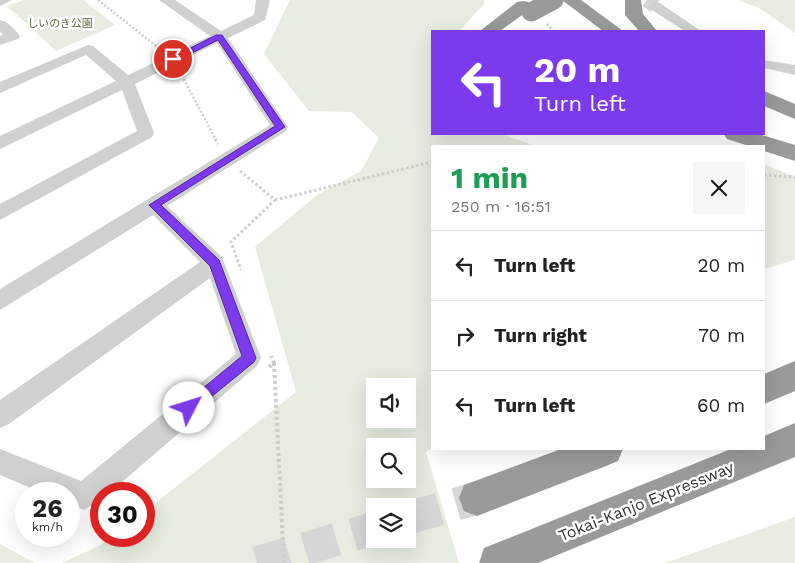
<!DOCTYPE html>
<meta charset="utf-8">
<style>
:root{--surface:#fff;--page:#f6f6f6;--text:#222;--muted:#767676;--line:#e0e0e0}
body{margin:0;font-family:"Work Sans","Noto Sans JP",sans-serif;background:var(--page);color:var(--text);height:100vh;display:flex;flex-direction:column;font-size:19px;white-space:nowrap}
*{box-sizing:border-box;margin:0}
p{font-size:16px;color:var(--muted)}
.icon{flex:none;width:28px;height:28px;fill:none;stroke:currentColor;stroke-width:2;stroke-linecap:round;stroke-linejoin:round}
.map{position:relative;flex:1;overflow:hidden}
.panel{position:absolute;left:431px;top:145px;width:334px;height:305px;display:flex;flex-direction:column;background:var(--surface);border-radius:0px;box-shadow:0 5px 20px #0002}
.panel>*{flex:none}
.top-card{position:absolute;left:431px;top:30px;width:334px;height:105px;border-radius:0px;box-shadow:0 5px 20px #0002;background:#7c3aed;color:#fff;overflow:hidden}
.fabs{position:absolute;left:366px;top:378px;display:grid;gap:10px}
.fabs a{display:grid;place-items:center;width:50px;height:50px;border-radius:0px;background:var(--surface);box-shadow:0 5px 20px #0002;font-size:25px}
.speed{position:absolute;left:15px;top:482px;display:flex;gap:10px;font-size:25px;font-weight:700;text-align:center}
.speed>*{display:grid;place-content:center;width:65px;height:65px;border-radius:50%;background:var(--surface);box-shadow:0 5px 20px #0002;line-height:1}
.speed small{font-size:12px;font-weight:400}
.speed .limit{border:8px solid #d22;background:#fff;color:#111}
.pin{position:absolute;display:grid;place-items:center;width:42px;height:42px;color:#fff;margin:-21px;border:2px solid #fff;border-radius:50%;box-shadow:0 1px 5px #0007}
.me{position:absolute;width:55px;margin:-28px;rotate:50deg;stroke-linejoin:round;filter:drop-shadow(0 0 4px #0008)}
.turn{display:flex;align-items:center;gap:18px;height:105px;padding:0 20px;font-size:22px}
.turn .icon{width:65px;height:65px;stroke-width:2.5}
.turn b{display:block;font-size:35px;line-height:42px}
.round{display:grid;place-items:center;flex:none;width:52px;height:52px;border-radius:0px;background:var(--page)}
.head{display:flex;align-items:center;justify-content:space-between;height:85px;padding:0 20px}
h1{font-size:30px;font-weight:700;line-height:38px;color:#1e9e55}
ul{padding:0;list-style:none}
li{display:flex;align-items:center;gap:15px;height:70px;padding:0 20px;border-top:1px solid var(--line)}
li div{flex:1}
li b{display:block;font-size:19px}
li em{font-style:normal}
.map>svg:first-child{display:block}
</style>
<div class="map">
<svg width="795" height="563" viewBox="0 0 795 563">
<rect width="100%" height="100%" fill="#fff"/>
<!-- green -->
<path fill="#e6ecdf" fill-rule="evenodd" d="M24,0H83L115,25L56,51L7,6Z
M290,0H484V4L459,31H432V134H501L536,146H432V448L426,452L459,563H62L101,545L112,536H144V512L296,392L255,247L317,195L361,171L379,138L352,112L309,111L264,54ZM408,386V419H375V386ZM408,446V479H375V446ZM408,506V539H375V506Z
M738,0H795V33L759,8Z
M764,164L795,177V260L764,269Z
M795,517V563H665Z
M0,544L35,563H0Z"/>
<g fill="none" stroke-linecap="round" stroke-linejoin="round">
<!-- street-tunnel -->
<path stroke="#d6d6d6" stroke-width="15" stroke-dasharray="15 8" stroke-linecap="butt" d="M647,0L655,6"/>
<!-- highway-tunnel -->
<path stroke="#d6d6d6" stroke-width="33" stroke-dasharray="33 17" stroke-linecap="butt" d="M408,518L477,498
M257,563L375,528"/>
<!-- path-far2 -->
<path stroke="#cdcdcd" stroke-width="2.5" stroke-dasharray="2 2" stroke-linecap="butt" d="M98,0L160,49
M547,24L553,31
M180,72L216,140"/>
<!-- path-far1 -->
<path stroke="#cdcdcd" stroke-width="3" stroke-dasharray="2.5 2.5" stroke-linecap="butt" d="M215,139L218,144
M240,171L275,200L231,242L241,270
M764,175L795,177
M275,200L432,162"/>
<!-- path -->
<path stroke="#cdcdcd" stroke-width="4" stroke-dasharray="3 3" stroke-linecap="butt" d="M274,363L284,563
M269,367L274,363L271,356"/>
<!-- street -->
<path fill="#d0d0d0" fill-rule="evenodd" d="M0,0H12L0,6Z
M159,0H175L221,31L254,15L256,0H270L265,20L228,38L288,127L286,131L167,206L222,257L261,358L257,366L108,494H101V499L84,510L69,503V494H45L0,475V449L81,481L236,354L210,278L9,424L0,428V400L200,262L153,215L0,310V289L270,125L217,43L135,84L154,133L152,137L0,220V204L137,131L122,90L0,149V136L116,81L86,55L0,93V82L88,45L93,46L128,75L210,36Z
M655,2L660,3L701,31H685L650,9L648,6Z
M0,20C8,22 15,29 20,36L18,39L0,45V36L3,35L0,31Z
M764,60L795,65V75L764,68Z"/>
<!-- highway -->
<path fill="#9a9a9a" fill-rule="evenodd" d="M562,0H581L623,31H603Z
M625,0H641L643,14L657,31H639L625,15Z
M523,1L529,2L532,6L529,10L500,31H480L517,2Z
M764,91L795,104V119L764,106Z
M724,134H759L795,145V161L764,151V146H749L727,139Z
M795,361V391L764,404V374Z
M795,423V457L538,563H479L484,548L731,449H764V436Z
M561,449H623L618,461L606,466L477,516L464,511L459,498L464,485Z"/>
<!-- highway-bridge -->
<path stroke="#9a9a9a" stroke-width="19" d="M531,12L554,0"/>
</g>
<!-- route -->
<path fill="#7c3aed" stroke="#51269a" d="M216,35H222L285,127L161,205L219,260L256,358L254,362L189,415L185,413L183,408L185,403L242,356L210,266L149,205L275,126L218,40L176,61L169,59Z"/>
<g text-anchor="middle" stroke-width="5" stroke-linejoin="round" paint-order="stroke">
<!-- far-park labels -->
<g font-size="11" fill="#56703f" stroke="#fff">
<text x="60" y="27">しいのき公園</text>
</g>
<!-- near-street labels -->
<g font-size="16" fill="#333" stroke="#fff">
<text transform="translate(646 501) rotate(-22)" y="6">Tokai-Kanjo Expressway</text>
</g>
</g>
</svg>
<div class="fabs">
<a><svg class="icon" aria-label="sound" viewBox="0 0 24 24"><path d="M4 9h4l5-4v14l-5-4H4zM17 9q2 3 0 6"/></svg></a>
<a><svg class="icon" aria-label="search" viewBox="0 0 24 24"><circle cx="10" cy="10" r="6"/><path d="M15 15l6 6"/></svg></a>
<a><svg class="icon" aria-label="layers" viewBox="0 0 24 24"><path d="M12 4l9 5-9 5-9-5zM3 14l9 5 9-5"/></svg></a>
</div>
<div class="speed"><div>26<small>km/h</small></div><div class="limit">30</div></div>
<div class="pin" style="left:173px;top:59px;background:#d93025"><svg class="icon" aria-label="arrive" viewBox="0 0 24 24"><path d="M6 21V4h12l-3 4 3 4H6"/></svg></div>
<svg class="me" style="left:189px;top:408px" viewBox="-20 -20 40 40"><circle r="19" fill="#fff"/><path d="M0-13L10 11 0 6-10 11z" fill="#7c3aed"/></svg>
<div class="top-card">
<div class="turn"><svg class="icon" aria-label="left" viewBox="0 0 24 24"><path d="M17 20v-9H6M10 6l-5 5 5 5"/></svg><div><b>20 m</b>Turn left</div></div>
</div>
<section class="panel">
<div class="head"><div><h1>1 min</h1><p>250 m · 16:51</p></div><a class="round"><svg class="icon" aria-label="close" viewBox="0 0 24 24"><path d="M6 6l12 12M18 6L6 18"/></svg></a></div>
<ul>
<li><svg class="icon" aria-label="left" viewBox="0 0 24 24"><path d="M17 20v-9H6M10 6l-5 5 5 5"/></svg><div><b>Turn left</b></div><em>20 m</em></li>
<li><svg class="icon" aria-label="right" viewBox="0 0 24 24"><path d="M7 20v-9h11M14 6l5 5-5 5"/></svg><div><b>Turn right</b></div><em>70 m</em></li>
<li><svg class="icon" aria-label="left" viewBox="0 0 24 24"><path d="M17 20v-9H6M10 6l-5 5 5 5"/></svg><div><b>Turn left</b></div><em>60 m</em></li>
</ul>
</section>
</div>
